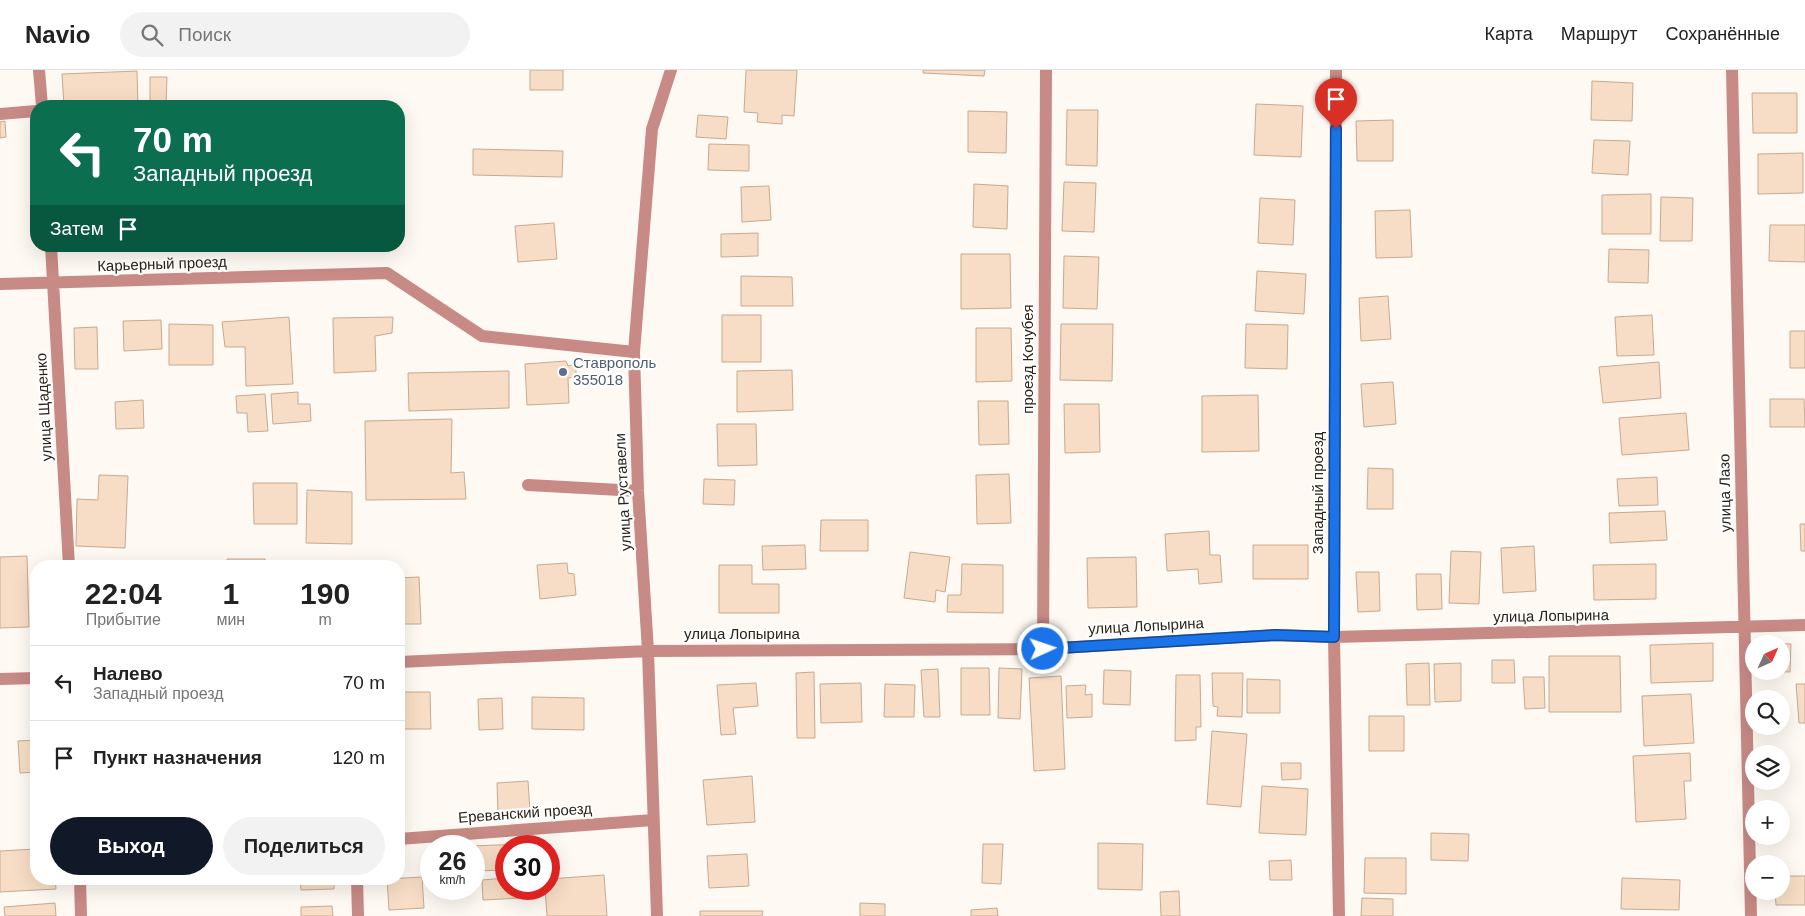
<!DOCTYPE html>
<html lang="ru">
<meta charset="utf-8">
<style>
:root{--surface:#fff;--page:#f2f2f2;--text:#222;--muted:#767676;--line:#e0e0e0;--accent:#111827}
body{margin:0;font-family:Arial,sans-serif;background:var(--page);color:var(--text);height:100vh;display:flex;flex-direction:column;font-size:19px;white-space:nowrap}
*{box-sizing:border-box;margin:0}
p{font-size:16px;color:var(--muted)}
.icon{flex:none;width:28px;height:28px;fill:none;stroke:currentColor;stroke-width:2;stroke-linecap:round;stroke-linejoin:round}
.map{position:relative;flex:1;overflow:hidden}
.drawer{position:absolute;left:30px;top:490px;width:375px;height:325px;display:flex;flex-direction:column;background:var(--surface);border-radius:20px;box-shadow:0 5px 20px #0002}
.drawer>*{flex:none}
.banner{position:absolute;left:30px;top:30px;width:375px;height:152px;border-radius:20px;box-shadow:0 5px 20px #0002;background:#0b6e4f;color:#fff;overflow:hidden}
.needle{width:32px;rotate:45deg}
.fabs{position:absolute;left:1745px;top:565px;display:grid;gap:10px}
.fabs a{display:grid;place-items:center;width:45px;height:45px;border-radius:50%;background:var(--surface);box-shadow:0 5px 20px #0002;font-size:25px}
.speed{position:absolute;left:420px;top:765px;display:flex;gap:10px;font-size:25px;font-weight:700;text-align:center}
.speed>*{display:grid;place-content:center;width:65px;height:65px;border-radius:50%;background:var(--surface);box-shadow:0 5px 20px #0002;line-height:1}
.speed small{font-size:12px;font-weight:400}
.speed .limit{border:8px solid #d22;background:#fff;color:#111}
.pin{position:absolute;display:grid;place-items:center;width:42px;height:42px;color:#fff;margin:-51px -21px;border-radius:50% 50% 50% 0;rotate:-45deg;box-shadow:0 0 5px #0007}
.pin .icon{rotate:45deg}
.me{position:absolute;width:55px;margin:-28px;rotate:87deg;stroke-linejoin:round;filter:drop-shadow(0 0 4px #0008)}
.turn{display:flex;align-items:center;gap:18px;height:105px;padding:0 20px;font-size:22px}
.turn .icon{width:65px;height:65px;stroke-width:2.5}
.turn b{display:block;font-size:35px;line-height:42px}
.then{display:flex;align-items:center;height:48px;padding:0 20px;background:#0003;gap:10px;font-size:19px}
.eta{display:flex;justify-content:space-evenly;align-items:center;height:85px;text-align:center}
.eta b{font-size:30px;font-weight:800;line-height:35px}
.button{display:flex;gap:10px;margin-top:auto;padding:10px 20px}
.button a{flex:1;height:58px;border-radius:30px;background:var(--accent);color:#fff;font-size:20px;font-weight:800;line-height:58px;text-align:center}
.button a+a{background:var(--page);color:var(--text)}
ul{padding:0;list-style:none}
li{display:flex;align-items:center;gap:15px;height:75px;padding:0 20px;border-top:1px solid var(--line)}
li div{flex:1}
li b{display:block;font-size:19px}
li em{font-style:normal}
header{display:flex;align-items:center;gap:30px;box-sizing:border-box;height:70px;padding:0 25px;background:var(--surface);border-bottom:1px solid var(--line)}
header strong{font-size:24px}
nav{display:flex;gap:28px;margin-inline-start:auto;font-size:18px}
.search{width:350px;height:45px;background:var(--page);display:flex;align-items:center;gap:12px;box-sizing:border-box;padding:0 18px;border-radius:28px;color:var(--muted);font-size:19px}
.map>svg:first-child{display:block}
</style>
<header>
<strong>Navio</strong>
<div class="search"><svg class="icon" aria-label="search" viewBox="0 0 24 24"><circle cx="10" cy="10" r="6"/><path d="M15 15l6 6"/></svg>Поиск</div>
<nav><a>Карта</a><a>Маршрут</a><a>Сохранённые</a></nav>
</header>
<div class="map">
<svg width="1805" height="846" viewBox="0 0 1805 846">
<rect width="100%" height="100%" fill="#fef9f3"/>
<!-- building -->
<path fill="#f7ddc5" stroke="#c7aa91" d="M530,0H563V20H530Z
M746,0H797L794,46L782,45V54L757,52L758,43L744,42Z
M923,0H985L984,6L923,3Z
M137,1L138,36H64L62,4Z
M150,7H167L166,36H150Z
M1592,11L1633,13L1632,51L1591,50Z
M1752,23H1797V63H1753Z
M1256,34L1303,36L1301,87L1254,85Z
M1067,40H1098L1097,96L1066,95Z
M968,41L1007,42L1006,83L968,82Z
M698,45L728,47L726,69L696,67Z
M1393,50V91H1357L1356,51Z
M5,51L6,67L0,68V52Z
M1594,70L1630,71L1628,105L1592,103Z
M709,74L749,75V101L708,100Z
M473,79L563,81L562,107L473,105Z
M1803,83V123L1758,124V84Z
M1064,112L1096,113L1094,162L1062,161Z
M974,114L1008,116L1007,159L973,157Z
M769,116L771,150L742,152L741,117Z
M1651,124V164H1602V125Z
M1661,127L1693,128L1692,171H1660Z
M1260,128L1295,130L1293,175L1258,173Z
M1410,140L1412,187L1376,188L1375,141Z
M554,153L557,189L518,192L515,156Z
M1770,155H1805V192L1769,191Z
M758,163V186L721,187V164Z
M76,176H122V180H76Z
M1609,179L1649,180L1648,213L1608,212Z
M961,184H1010L1011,238L961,239Z
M1064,186L1099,187L1097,239L1063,238Z
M1257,201L1306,204L1304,244L1255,241Z
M741,206L792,207L793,236H741Z
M1388,226L1391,269L1361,271L1359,228Z
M722,245H761V292H722Z
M1652,245L1654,285L1617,286L1615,247Z
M289,247L293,314L246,316L245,277H225L222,252Z
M393,247L392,263L375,266L376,301L334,303L333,248Z
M161,250L162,279L124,281L123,251Z
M169,254L213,255V295H169Z
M1061,254H1113L1112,311L1060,310Z
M1246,254L1288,255L1287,299L1245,298Z
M97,257L98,299H75L74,258Z
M976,258H1011L1012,311L976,312Z
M1790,261H1805V298H1790Z
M566,291L568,296L576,294V307L568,308L569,333L527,335L525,294Z
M1659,292L1661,328L1603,333L1599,297Z
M792,300L793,340L737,342V301Z
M509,301V338L409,341L408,303Z
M1393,312L1396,354L1364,357L1361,314Z
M298,322V334H310L311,351L273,354L271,324Z
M265,324L268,361L248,362L247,343H237L236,326Z
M1258,325L1259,381L1202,382V326Z
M1770,329H1804L1805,357H1770Z
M143,330L144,358L116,359L115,332Z
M978,331H1008L1009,374L979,375Z
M1064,334H1099L1100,382L1065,383Z
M1686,343L1689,380L1622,385L1619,348Z
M452,349L451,403L464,402L466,429L366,430L365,351Z
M717,354H756L757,395L718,396Z
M1368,398L1393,399V439H1367Z
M1009,404L1011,453L977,454L976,405Z
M99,405L128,406L125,478L76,476L77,429L98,430Z
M1657,407L1658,435L1619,436L1617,409Z
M704,409L735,410L734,435L703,434Z
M253,413H297V454H254Z
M307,420L352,422V474L306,473Z
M1665,441L1667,470L1610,473L1609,443Z
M821,450H868V481H820Z
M1800,454H1805V481H1801Z
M1209,461L1210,485H1220L1222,512L1199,514L1198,499L1167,501L1165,464Z
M805,475L806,499L763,500L762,476Z
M1253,475H1308V509H1253Z
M1534,476L1536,521L1503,523L1501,478Z
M1451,481L1481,482L1479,534L1449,533Z
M910,482L950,487L945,522L936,520L935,532L904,528Z
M27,486L29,557L0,558V487Z
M1136,487L1137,537L1088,538L1087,488Z
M227,489H265L266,496H227Z
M567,493L568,503L574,504L576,525L540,529L537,495Z
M962,494L1003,495V543L947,542L948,525H961Z
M1656,494V529L1594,530L1593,495Z
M719,495H752V514H779V543H719Z
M1356,502H1379L1380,541L1358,542Z
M1416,504H1441L1442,539L1417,540Z
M419,507L421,554H399V508Z
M1713,573V611L1651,613L1650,575Z
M1764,573L1791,574L1790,602L1766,601H1781V574Z
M1549,586H1620L1621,642H1549Z
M1492,590H1514L1515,613H1492Z
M1429,593L1430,635H1407L1406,594Z
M1461,593V631L1435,632L1434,594Z
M961,598H989L990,645H961Z
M999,598L1022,599L1020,649L998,648Z
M938,599L940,647H924L921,600Z
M1104,600L1131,601L1130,635L1103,634Z
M814,602L815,668H797L796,603Z
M1212,603H1243L1242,647L1217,646L1218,637L1213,636Z
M1176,605H1200L1201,657H1196V670L1175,671Z
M1061,606L1065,699L1034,701L1029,608Z
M1523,607H1544L1545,638L1525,639Z
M1247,609L1280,610V643H1247Z
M756,613L758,636L733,638L736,664L721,665L717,615Z
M861,613L862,652L821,653L820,614Z
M885,614L915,615L914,647H884Z
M1796,614H1805V653H1799Z
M1086,615L1085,625L1092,624V647L1067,648L1066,616Z
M399,622H430L431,659H399Z
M1691,624L1694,673L1644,676L1642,626Z
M532,627L584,628V660L532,659Z
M502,628L503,659L479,660L478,629Z
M1369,646H1404V681H1369Z
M1212,661L1247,664L1241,737L1207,734Z
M36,670V702L20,703L18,671Z
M1690,683L1691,711H1684L1686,749L1636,752L1633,686Z
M1281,693H1301V709L1282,710Z
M752,706L755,752L707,755L703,710Z
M528,711L530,741L498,743L497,713Z
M1262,716L1308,719L1306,765L1259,763Z
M1431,763L1469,764L1468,791L1431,790Z
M1098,773L1143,774L1142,820L1098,819Z
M524,774V776H506V800L474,801V776H471Z
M983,774H1003L1001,814L982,813Z
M36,779V809H55L56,819L0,822V781Z
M747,784L749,816L709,818L707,786Z
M1365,788H1406V824L1364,823Z
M1291,790L1292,810H1270L1269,791Z
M604,805L607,846H547L545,819H549V809Z
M1781,806H1805V835H1776L1775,821H1781Z
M422,807L424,838L389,840L387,809Z
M506,808V819H521L522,828L483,830L482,810Z
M1622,808L1680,810L1679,840L1621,839Z
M300,809H334V819L301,820Z
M1179,821L1180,846H1161L1160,822Z
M1362,828L1393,829V846H1361Z
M55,833L56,846H5L4,837Z
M860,833L885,834V846H860Z
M332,836L333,846H301V837Z
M997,838L998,846H971V840Z
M700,841H763L762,846H700Z"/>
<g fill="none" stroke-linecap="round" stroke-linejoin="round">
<!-- minor -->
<path stroke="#c78a85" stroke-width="12" d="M39,0L42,36
M1336,0L1334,567L1339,846
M1732,0L1751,846
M0,44L36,41
M51,176L69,496
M0,214L387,203L482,266L634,282
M528,415L638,421
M1043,579L1046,0
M399,592L648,581L1043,579L1275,565L1334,567L1805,555
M0,609L36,608
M399,769L653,750
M80,809L81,846
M357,809L358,846
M657,846L648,581L638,421L634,282L652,59L671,0"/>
</g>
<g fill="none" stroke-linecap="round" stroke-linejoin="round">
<defs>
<path id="route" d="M1043,579L1275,565L1334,567L1336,59"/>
</defs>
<!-- route casing -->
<use href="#route" stroke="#114b97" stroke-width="12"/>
<!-- route -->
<use href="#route" stroke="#1a73e8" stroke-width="9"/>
</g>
<!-- markers -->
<circle fill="#5c6f8a" stroke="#fff" stroke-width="2" cx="563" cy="302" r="5"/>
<g text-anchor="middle" stroke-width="4.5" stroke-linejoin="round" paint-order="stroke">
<!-- street labels -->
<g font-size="15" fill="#2c2418" stroke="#fff">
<text transform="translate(162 194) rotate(-2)" y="5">Карьерный проезд</text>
<text transform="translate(1028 289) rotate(-90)" y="5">проезд Кочубея</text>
<text transform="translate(44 337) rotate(-93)" y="5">улица Щаденко</text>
<text transform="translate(623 422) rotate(-93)" y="5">улица Руставели</text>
<text transform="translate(1318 423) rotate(-90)" y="5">Западный проезд</text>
<text transform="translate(1725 423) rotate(-91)" y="5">улица Лазо</text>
<text transform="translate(1551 546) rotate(-1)" y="5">улица Лопырина</text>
<text transform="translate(1146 556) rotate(-3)" y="5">улица Лопырина</text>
<text x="742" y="569">улица Лопырина</text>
<text transform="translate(525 743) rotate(-4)" y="5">Ереванский проезд</text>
</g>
<!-- service labels -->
<g font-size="15" fill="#4e5e75" stroke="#fff" text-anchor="start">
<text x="573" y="298">Ставрополь<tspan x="573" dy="17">355018</tspan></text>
</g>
</g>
</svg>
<div class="fabs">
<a><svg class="needle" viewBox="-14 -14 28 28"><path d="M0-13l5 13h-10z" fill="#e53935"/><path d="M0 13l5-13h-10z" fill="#767676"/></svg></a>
<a><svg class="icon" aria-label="search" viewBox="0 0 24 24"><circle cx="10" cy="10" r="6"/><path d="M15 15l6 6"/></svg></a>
<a><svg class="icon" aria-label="layers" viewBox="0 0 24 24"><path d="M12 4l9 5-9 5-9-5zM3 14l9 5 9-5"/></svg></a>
<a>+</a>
<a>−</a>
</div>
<div class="speed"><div>26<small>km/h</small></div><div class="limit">30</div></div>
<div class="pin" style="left:1336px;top:59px;background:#d93025"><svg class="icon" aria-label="arrive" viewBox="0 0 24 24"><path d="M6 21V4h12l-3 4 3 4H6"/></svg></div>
<svg class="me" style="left:1043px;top:579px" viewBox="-20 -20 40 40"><circle r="17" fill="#1a73e8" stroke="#fff" stroke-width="3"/><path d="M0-11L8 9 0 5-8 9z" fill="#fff"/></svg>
<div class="banner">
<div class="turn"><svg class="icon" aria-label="left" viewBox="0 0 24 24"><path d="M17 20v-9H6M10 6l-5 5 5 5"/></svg><div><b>70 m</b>Западный проезд</div></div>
<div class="then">Затем<svg class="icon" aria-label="arrive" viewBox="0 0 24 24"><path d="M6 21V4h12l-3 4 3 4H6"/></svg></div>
</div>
<section class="drawer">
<div class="eta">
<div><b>22:04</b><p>Прибытие</p></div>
<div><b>1</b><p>мин</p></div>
<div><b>190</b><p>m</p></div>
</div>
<ul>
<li><svg class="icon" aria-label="left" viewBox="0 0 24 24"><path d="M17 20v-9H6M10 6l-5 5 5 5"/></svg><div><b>Налево</b><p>Западный проезд</p></div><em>70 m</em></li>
<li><svg class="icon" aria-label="arrive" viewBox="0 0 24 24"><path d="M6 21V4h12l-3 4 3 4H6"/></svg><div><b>Пункт назначения</b></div><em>120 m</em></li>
</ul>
<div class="button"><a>Выход</a><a>Поделиться</a></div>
</section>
</div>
